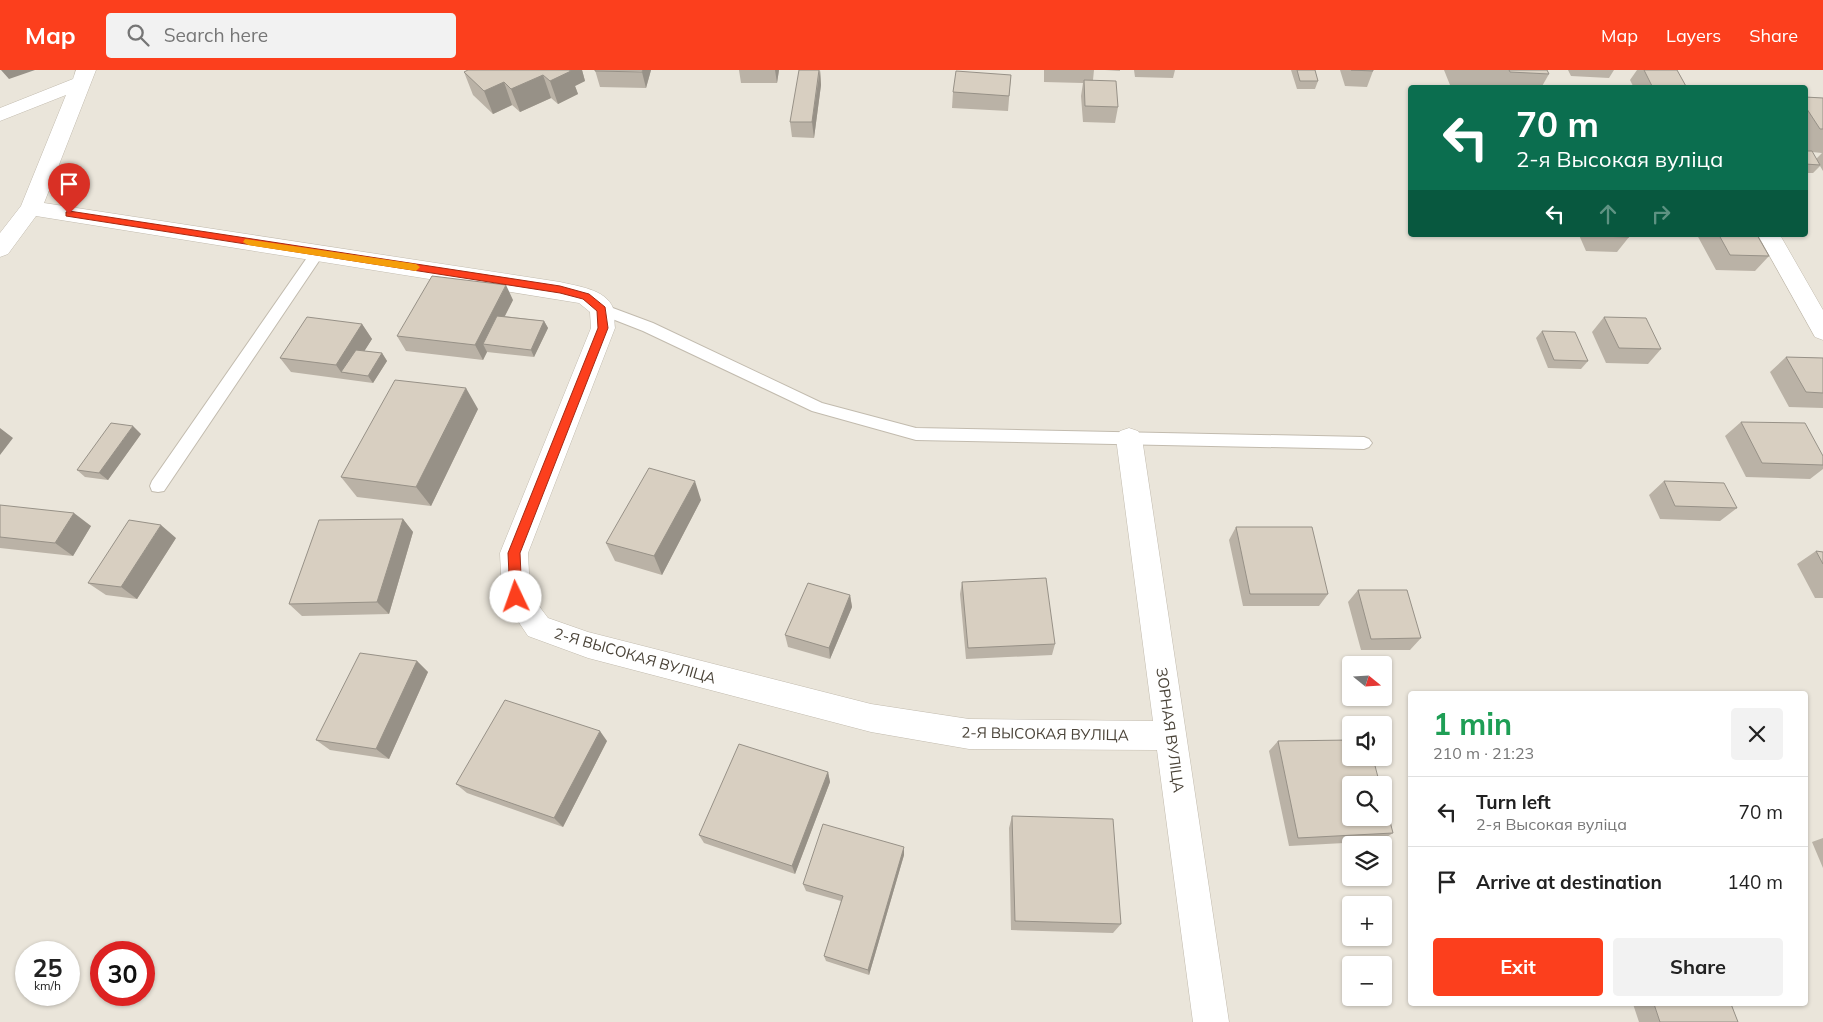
<!DOCTYPE html>
<meta charset="utf-8">
<style>
:root{--surface:#fff;--page:#f2f2f2;--text:#222;--muted:#767676;--line:#e0e0e0;--accent:#fc3f1d}
body{margin:0;font-family:Mulish,sans-serif;background:var(--page);color:var(--text);height:100vh;display:flex;flex-direction:column;font-size:19px;white-space:nowrap}
*{box-sizing:border-box;margin:0}
p{font-size:16px;color:var(--muted)}
.icon{flex:none;width:28px;height:28px;fill:none;stroke:currentColor;stroke-width:2;stroke-linecap:round;stroke-linejoin:round}
.map{position:relative;flex:1;overflow:hidden}
.details{position:absolute;left:1408px;top:621px;width:400px;height:315px;display:flex;flex-direction:column;background:var(--surface);border-radius:5px;box-shadow:0 1px 4px #0004}
.details>*{flex:none}
.banner{position:absolute;left:1408px;top:15px;width:400px;height:152px;border-radius:5px;box-shadow:0 1px 4px #0004;background:#0b6e4f;color:#fff;overflow:hidden}
.needle{width:32px;rotate:108deg}
.buttons{position:absolute;left:1342px;top:586px;display:grid;gap:10px}
.buttons a{display:grid;place-items:center;width:50px;height:50px;border-radius:5px;background:var(--surface);box-shadow:0 1px 4px #0004;font-size:25px}
.speed{position:absolute;left:15px;top:871px;display:flex;gap:10px;font-size:25px;font-weight:700;text-align:center}
.speed>*{display:grid;place-content:center;width:65px;height:65px;border-radius:50%;background:var(--surface);box-shadow:0 1px 4px #0004;line-height:1}
.speed small{font-size:12px;font-weight:400}
.speed .limit{border:8px solid #d22;background:#fff;color:#111}
.pin{position:absolute;display:grid;place-items:center;width:42px;height:42px;color:#fff;margin:-51px -21px;border-radius:50% 50% 50% 0;rotate:-45deg;box-shadow:0 0 5px #0007}
.pin .icon{rotate:45deg}
.me{position:absolute;width:55px;margin:-28px;rotate:357deg;stroke-linejoin:round;filter:drop-shadow(0 0 4px #0008)}
.turn{display:flex;align-items:center;gap:18px;height:105px;padding:0 25px;font-size:22px}
.turn .icon{width:65px;height:65px;stroke-width:2.5}
.turn b{display:block;font-size:35px;line-height:42px}
.lanes{display:flex;align-items:center;height:48px;padding:0 25px;background:#0003;justify-content:center;gap:25px;direction:ltr}
.lanes .off{opacity:.35}
.round{display:grid;place-items:center;flex:none;width:52px;height:52px;border-radius:5px;background:var(--page)}
.summary{display:flex;align-items:center;justify-content:space-between;height:85px;padding:0 25px}
h1{font-size:30px;font-weight:700;line-height:38px;color:#1e9e55}
.primary-button{display:flex;gap:10px;margin-top:auto;padding:10px 25px}
.primary-button a{flex:1;height:58px;border-radius:5px;background:var(--accent);color:#fff;font-size:20px;font-weight:700;line-height:58px;text-align:center}
.primary-button a+a{background:var(--page);color:var(--text)}
ul{padding:0;list-style:none}
li{display:flex;align-items:center;gap:15px;height:70px;padding:0 25px;border-top:1px solid var(--line)}
li div{flex:1}
li b{display:block;font-size:19px}
li em{font-style:normal}
header{display:flex;align-items:center;gap:30px;box-sizing:border-box;height:70px;padding:0 25px;background:var(--accent);color:#fff}
header strong{font-size:24px}
nav{display:flex;gap:28px;margin-inline-start:auto;font-size:18px}
.search{width:350px;height:45px;background:var(--page);display:flex;align-items:center;gap:12px;box-sizing:border-box;padding:0 18px;border-radius:5px;color:var(--muted);font-size:19px}
.map>svg:first-child{display:block}
</style>
<header>
<strong>Map</strong>
<div class="search"><svg class="icon" aria-label="search" viewBox="0 0 24 24"><circle cx="10" cy="10" r="6"/><path d="M15 15l6 6"/></svg>Search here</div>
<nav><a>Map</a><a>Layers</a><a>Share</a></nav>
</header>
<div class="map">
<svg width="1823" height="952" viewBox="0 0 1823 952">
<rect width="100%" height="100%" fill="#f6f3ec"/>
<!-- residential -->
<path fill="#eae5da" fill-rule="evenodd" d="M0,0H1823V952H0ZM1410,18H1805V165H1410ZM1351,595H1384V628H1351ZM1410,624H1805V934H1410ZM1351,655H1384V688H1351ZM1351,715H1384V748H1351ZM1351,775H1384V808H1351ZM1351,835H1384V868H1351ZM26,882H69V925H26ZM101,882H144V925H101ZM1351,895H1384V928H1351Z"/>
<g fill="none" stroke-linecap="round" stroke-linejoin="round">
<defs>
<path id="service" d="M318,177L323,179L325,182L323,185L164,421L158,422L152,421L150,416L152,411L313,179Z
M602,234L653,253L822,333L916,358L1364,367L1369,369L1372,373L1369,377L1364,379L916,370L812,341L643,261L597,243L595,239L597,235Z"/>
<path id="minor" d="M76,0H96L44,133L560,212C576,216 606,219 613,238C615,244 614,252 615,258L528,483L530,524L548,548L588,562L871,634L969,649L1153,651L1116,368L1120,361L1129,358L1138,361L1142,368L1229,952H1193L1157,680L969,679L871,662L588,588L528,566L502,527L500,483L591,258L590,242L579,233L36,146L8,184L0,187V163L21,136L66,25L0,51V38L73,9Z
M1758,165H1780L1823,240V270L1815,267Z"/>
</defs>
<!-- service casing -->
<use href="#service" stroke="#c2bbae" stroke-width="2"/>
<!-- minor casing -->
<use href="#minor" stroke="#c2bbae" stroke-width="1"/>
<!-- service -->
<use href="#service" fill="#fff" fill-rule="evenodd"/>
<!-- minor -->
<use href="#minor" fill="#fff" fill-rule="evenodd"/>
</g>
<!-- wall -->
<path fill="#bab2a6" fill-rule="evenodd" d="M582,0L585,11L575,16L578,24L558,34L551,28L520,42L512,35L493,44L473,25L464,2Z
M595,0H651L646,18L600,17Z
M739,0H779L777,13H741Z
M820,0L821,15L814,68L792,67L790,52Z
M1044,0H1094L1093,10L1118,37L1115,53L1083,52L1081,26L1083,13L1044,12Z
M1105,0H1120V1Z
M1134,0H1175L1173,8L1135,7Z
M1291,0H1315L1318,11L1315,19H1297Z
M1340,0H1373V1L1367,17L1345,16Z
M1444,0H1547L1549,4L1541,18H1494L1450,15Z
M1568,0H1614L1609,8L1571,6Z
M1637,0H1677L1687,18H1634L1630,10Z
M1011,5L1008,41L952,38L953,22Z
M1805,27L1823,28V101L1820,96L1813,103H1805ZM1812,82L1822,83L1816,89Z
M1579,165H1629V167L1617,182L1586,181Z
M1697,165H1757L1769,186L1755,201L1716,200Z
M513,230L505,246L544,251L548,258L534,287L487,282L483,290L406,281L397,266Z
M1604,247L1661,279L1648,294L1606,293L1592,262Z
M362,254L372,269L364,281L382,283L387,291L373,313L291,302L280,288Z
M1542,261L1588,291L1581,299L1548,298L1536,268Z
M1786,287L1823,288V338L1789,337L1770,302Z
M478,339L431,436L357,427L341,407Z
M1741,352L1823,386V399L1810,409L1746,407L1725,366Z
M141,364L108,410L85,407L77,400Z
M1664,411L1737,438L1720,451L1660,449L1649,425Z
M701,430L662,505L615,491L606,473Z
M0,435L91,456L73,486L0,478Z
M403,449L413,462L389,544L302,546L289,534Z
M1236,457L1328,524L1319,536H1243L1229,470Z
M176,468L137,529L106,525L88,513Z
M1816,481L1823,482V528H1815L1797,494Z
M962,512L1055,574L1052,585L966,589L960,524Z
M1358,520L1421,568L1410,580H1361L1348,532Z
M850,525L852,537L830,589L788,577L785,565Z
M417,591L428,602L389,689L330,680L316,670Z
M607,671L563,757L467,723L456,714Z
M1278,671L1393,763L1381,771L1289,776L1269,681Z
M828,702L830,712L795,804L704,773L699,765Z
M1012,746L1121,854L1113,863L1011,860L1009,758Z
M1823,768V798L1812,772Z
M904,785L869,905L826,891L824,886L841,831L806,821L803,814Z
M1633,934H1731L1738,952H1639Z"/>
<!-- shaded-wall -->
<path fill="#979187" d="M1,0H35L9,9Z
M565,0H582L585,11L575,16L578,24L558,34L550,11Z
M643,0H651L646,18L642,2Z
M775,0H779L777,13Z
M820,0L821,15L814,68L812,52Z
M543,5L551,28L520,42L511,19Z
M504,12L512,35L493,44L484,21Z
M506,215L513,230L490,275L483,274L487,282L483,290L475,275Z
M544,251L548,258L534,287L531,280Z
M362,254L372,269L350,304L341,302L336,295Z
M382,283L387,291L373,313L368,306Z
M466,318L478,339L431,436L416,417Z
M133,356L141,364L108,410L99,403Z
M0,358L13,368L0,385Z
M695,411L701,430L662,505L654,486Z
M74,443L91,456L73,486L55,473Z
M403,449L413,462L389,544L377,532Z
M161,455L176,468L137,529L121,517Z
M850,525L852,537L830,589L829,578Z
M417,591L428,602L389,689L376,679Z
M600,661L607,671L563,757L554,748Z
M828,702L830,712L795,804L792,796Z
M904,777V785L869,905L868,900Z"/>
<!-- building -->
<path fill="#d8cfc1" stroke="#979187" d="M468,0H569L571,1L550,11L543,5L511,19L504,12L484,21L464,2Z
M595,0H643L642,2L595,1Z
M799,0H819L812,52H790Z
M1297,0H1315L1318,11H1300Z
M1351,0H1373V1Z
M1509,0H1547L1549,4L1510,2Z
M1644,0H1677L1687,18H1653Z
M956,1L1011,5L1009,26L953,22Z
M1084,10L1116,11L1118,37L1085,36Z
M1805,27L1823,28V59H1820L1805,36Z
M1805,81H1812L1820,95L1805,94Z
M1597,165H1629V167L1598,166Z
M1719,165H1757L1769,186L1730,185Z
M432,206L506,215L475,275L397,266Z
M497,246L544,251L531,280L483,274Z
M307,247L362,254L336,295L280,288Z
M1604,247L1646,248L1661,279L1619,278Z
M1542,261L1575,262L1588,291L1554,290Z
M356,280L382,283L368,306L341,302Z
M1786,287L1823,288V323L1806,322Z
M395,310L466,318L416,417L341,407Z
M1741,352L1805,353L1823,386V395L1762,393Z
M111,353L133,356L99,403L77,400Z
M649,398L695,411L654,486L606,473Z
M1664,411L1724,413L1737,438L1675,436Z
M0,435L74,443L55,473L0,467Z
M403,449L377,532L289,534L319,450Z
M129,450L161,455L121,517L88,513Z
M1236,457H1312L1328,524H1250Z
M1816,481L1823,482V494Z
M1046,508L1055,574L968,578L962,512Z
M808,513L850,525L829,578L785,565Z
M1358,520H1407L1421,568L1371,569Z
M360,583L417,591L376,679L316,670Z
M505,630L600,661L554,748L456,714Z
M1351,670V688H1373L1380,715H1351V748H1384V728L1393,763L1298,768L1278,671Z
M739,674L828,702L792,796L699,765Z
M1012,746L1113,749L1121,854L1015,851Z
M823,754L904,777L868,900L824,886L843,826L803,814Z
M1654,934H1731L1738,952H1660Z"/>
<!-- route -->
<path fill="#fc3f1d" stroke="#a42913" d="M69,141L560,216L589,224L605,237L608,258L520,483L522,527L520,531L516,532L512,531L510,527L508,483L598,258L597,241L583,229L560,223L66,146V142Z"/>
<!-- slow -->
<path fill="#f59e0b" d="M245,169L416,194L420,197L416,201L248,175L243,172Z"/>
<g text-anchor="middle" stroke-width="5" stroke-linejoin="round" paint-order="stroke">
<!-- street labels -->
<g font-size="15" fill="#4b4439" stroke="#fff">
<text transform="translate(635 586) rotate(16)" y="5">2-Я ВЫСОКАЯ ВУЛІЦА</text>
<text transform="translate(1170 660) rotate(82)" y="5">ЗОРНАЯ ВУЛІЦА</text>
<text transform="translate(1045 664) rotate(1)" y="5">2-Я ВЫСОКАЯ ВУЛІЦА</text>
</g>
</g>
</svg>
<div class="buttons">
<a><svg class="needle" viewBox="-14 -14 28 28"><path d="M0-13l5 13h-10z" fill="#e53935"/><path d="M0 13l5-13h-10z" fill="#767676"/></svg></a>
<a><svg class="icon" aria-label="sound" viewBox="0 0 24 24"><path d="M4 9h4l5-4v14l-5-4H4zM17 9q2 3 0 6"/></svg></a>
<a><svg class="icon" aria-label="search" viewBox="0 0 24 24"><circle cx="10" cy="10" r="6"/><path d="M15 15l6 6"/></svg></a>
<a><svg class="icon" aria-label="layers" viewBox="0 0 24 24"><path d="M12 4l9 5-9 5-9-5zM3 14l9 5 9-5"/></svg></a>
<a>+</a>
<a>−</a>
</div>
<div class="speed"><div>25<small>km/h</small></div><div class="limit">30</div></div>
<div class="pin" style="left:69px;top:144px;background:#d93025"><svg class="icon" aria-label="arrive" viewBox="0 0 24 24"><path d="M6 21V4h12l-3 4 3 4H6"/></svg></div>
<svg class="me" style="left:516px;top:527px" viewBox="-20 -20 40 40"><circle r="19" fill="#fff"/><path d="M0-13L10 11 0 6-10 11z" fill="#fc3f1d"/></svg>
<div class="banner">
<div class="turn"><svg class="icon" aria-label="left" viewBox="0 0 24 24"><path d="M17 20v-9H6M10 6l-5 5 5 5"/></svg><div><b>70 m</b>2-я Высокая вуліца</div></div>
<div class="lanes"><svg class="icon" aria-label="left" viewBox="0 0 24 24"><path d="M17 20v-9H6M10 6l-5 5 5 5"/></svg><svg class="icon off" aria-label="ahead" viewBox="0 0 24 24"><path d="M12 20V5M6 11l6-6 6 6"/></svg><svg class="icon off" aria-label="right" viewBox="0 0 24 24"><path d="M7 20v-9h11M14 6l5 5-5 5"/></svg></div>
</div>
<section class="details">
<div class="summary"><div><h1>1 min</h1><p>210 m · 21:23</p></div><a class="round"><svg class="icon" aria-label="close" viewBox="0 0 24 24"><path d="M6 6l12 12M18 6L6 18"/></svg></a></div>
<ul>
<li><svg class="icon" aria-label="left" viewBox="0 0 24 24"><path d="M17 20v-9H6M10 6l-5 5 5 5"/></svg><div><b>Turn left</b><p>2-я Высокая вуліца</p></div><em>70 m</em></li>
<li><svg class="icon" aria-label="arrive" viewBox="0 0 24 24"><path d="M6 21V4h12l-3 4 3 4H6"/></svg><div><b>Arrive at destination</b></div><em>140 m</em></li>
</ul>
<div class="primary-button"><a>Exit</a><a>Share</a></div>
</section>
</div>
